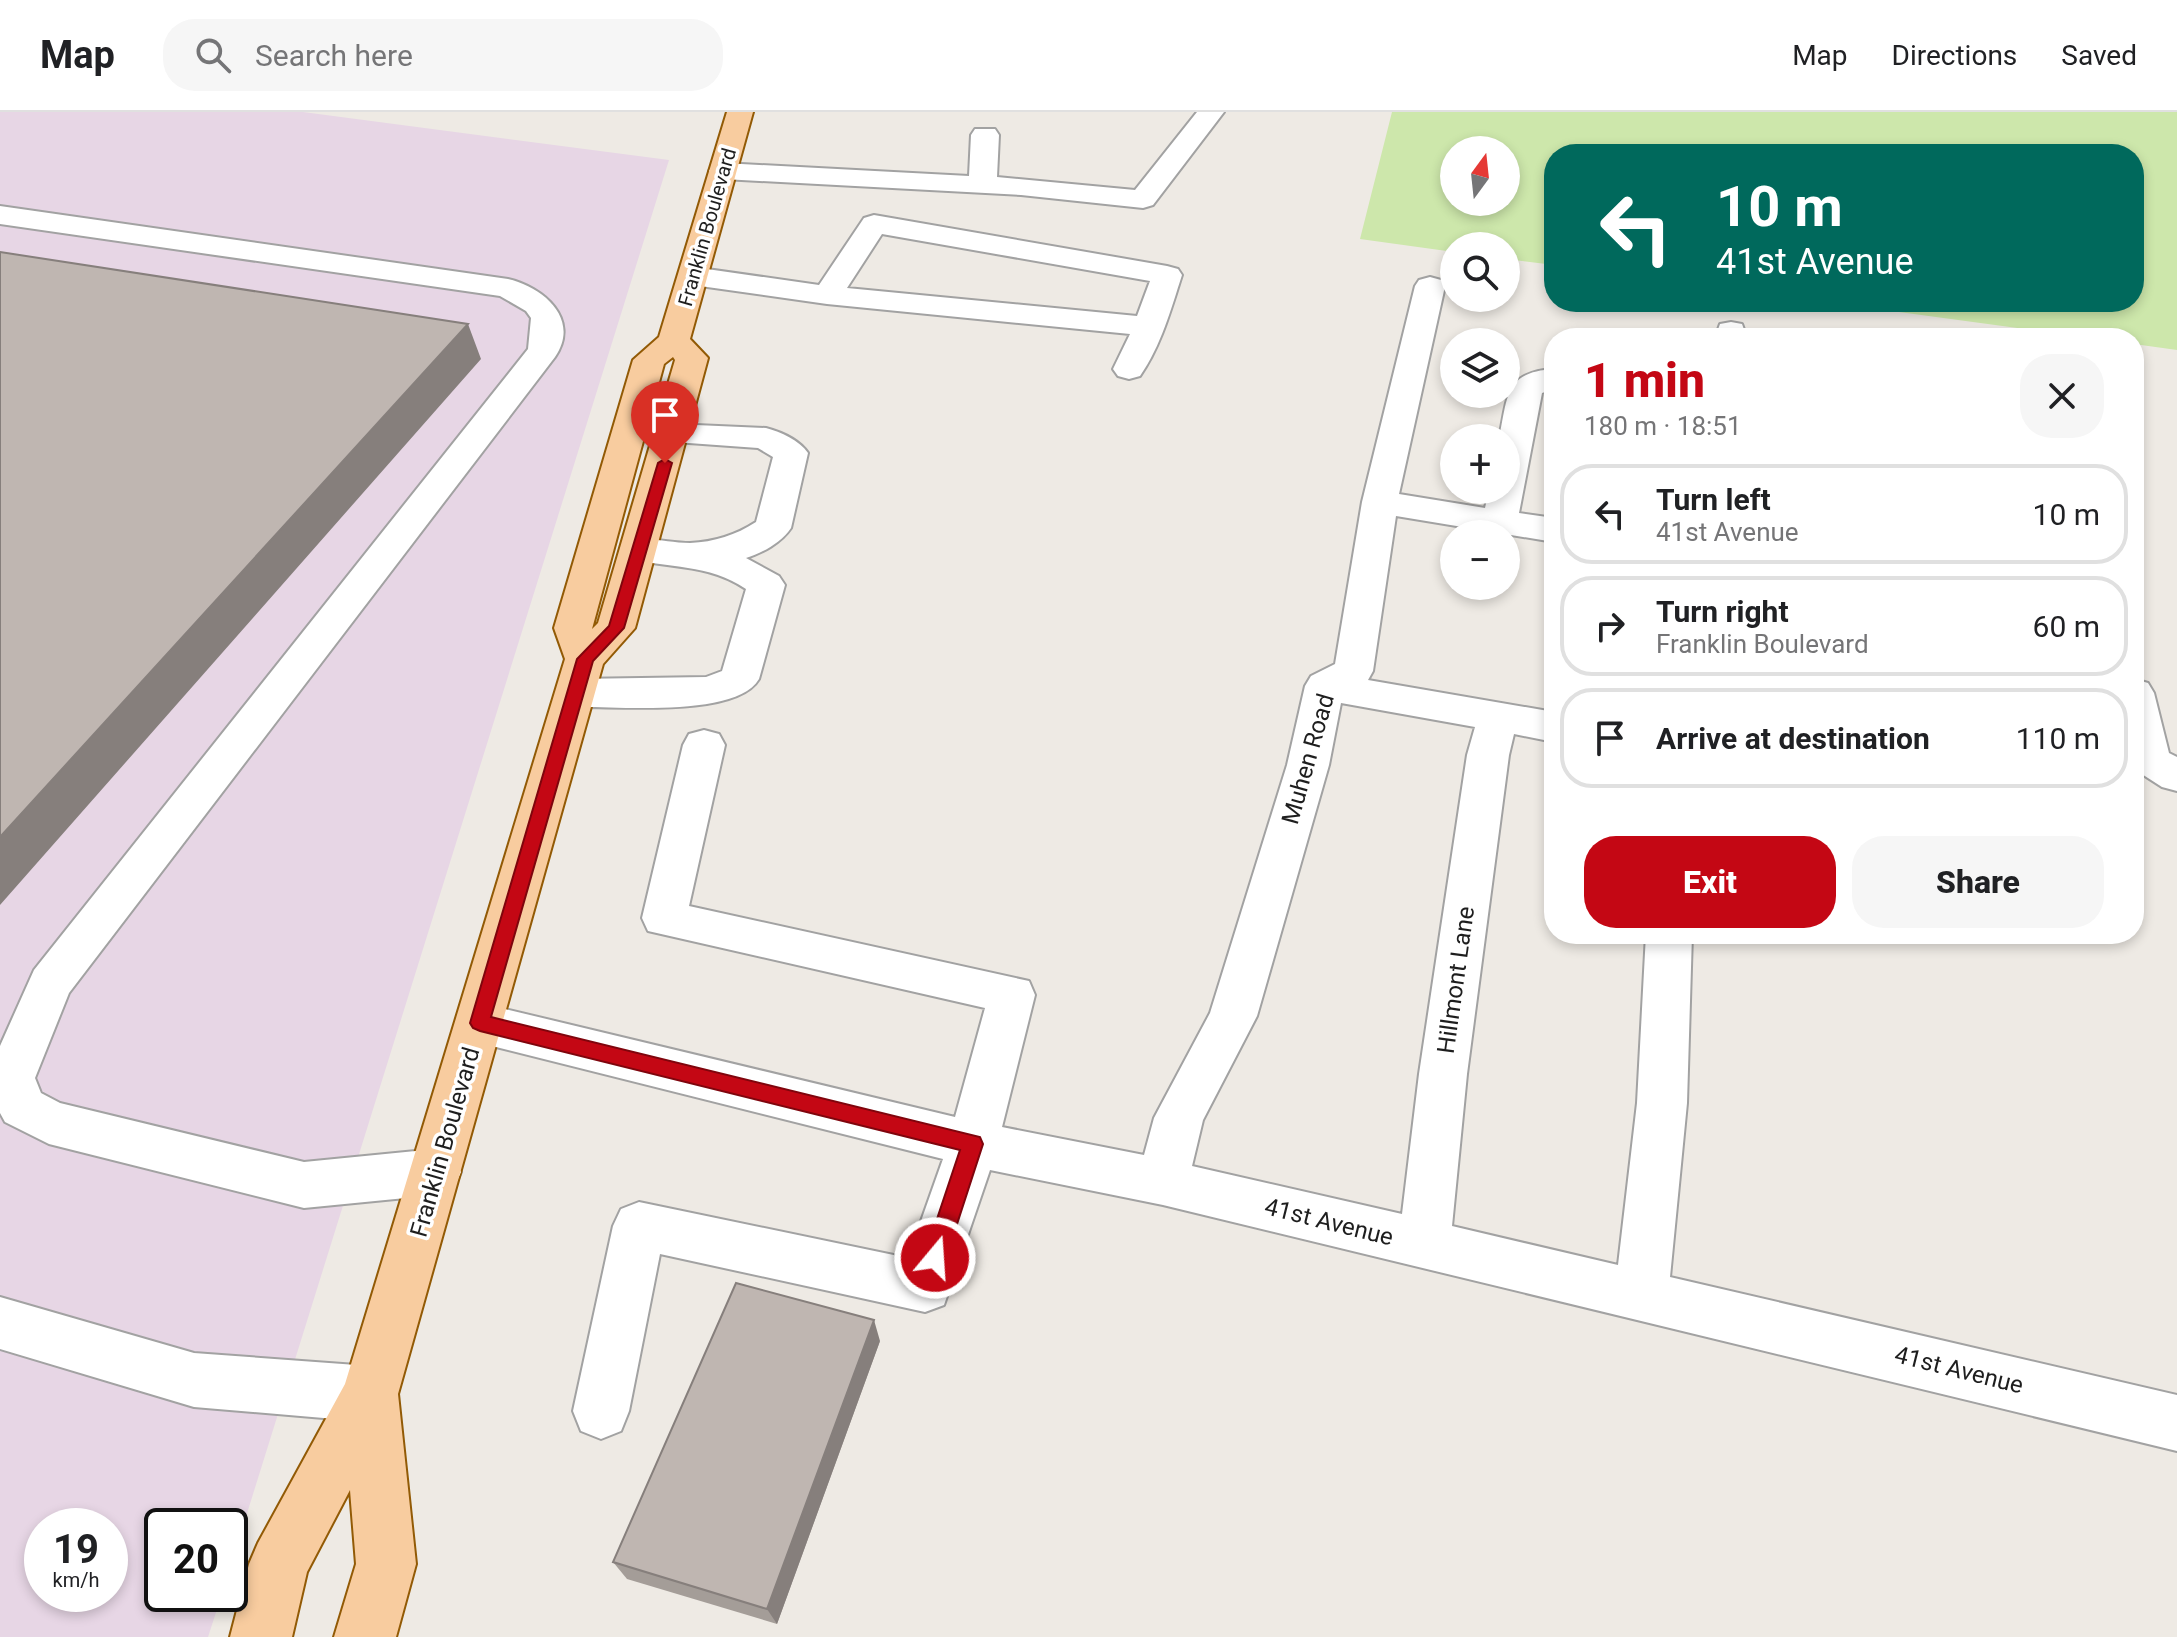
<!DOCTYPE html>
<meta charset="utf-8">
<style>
:root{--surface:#fff;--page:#f6f6f6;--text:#202124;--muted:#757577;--line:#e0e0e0;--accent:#c40714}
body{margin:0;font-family:Roboto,sans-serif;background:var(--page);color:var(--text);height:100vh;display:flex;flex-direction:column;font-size:30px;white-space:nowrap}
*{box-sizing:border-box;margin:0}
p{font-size:26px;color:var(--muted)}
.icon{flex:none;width:44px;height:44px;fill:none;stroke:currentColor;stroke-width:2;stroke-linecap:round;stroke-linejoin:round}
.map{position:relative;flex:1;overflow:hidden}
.drawer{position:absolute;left:1544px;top:216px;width:600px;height:616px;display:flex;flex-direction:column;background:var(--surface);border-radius:32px;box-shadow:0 4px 12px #0003}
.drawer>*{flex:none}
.top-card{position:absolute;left:1544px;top:32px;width:600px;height:168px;border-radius:32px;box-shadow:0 4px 12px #0003;background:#00695c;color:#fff;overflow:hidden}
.needle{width:52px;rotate:15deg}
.tools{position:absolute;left:1440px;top:24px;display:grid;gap:16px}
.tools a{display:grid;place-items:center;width:80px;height:80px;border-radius:50%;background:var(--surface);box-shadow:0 4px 12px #0003;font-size:40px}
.speed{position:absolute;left:24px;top:1396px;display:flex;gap:16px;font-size:40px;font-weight:700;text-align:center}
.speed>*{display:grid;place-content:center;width:104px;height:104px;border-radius:50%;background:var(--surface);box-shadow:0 4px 12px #0003;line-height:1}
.speed small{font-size:20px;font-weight:400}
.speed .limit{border:4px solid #111;border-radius:12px;background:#fff;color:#111}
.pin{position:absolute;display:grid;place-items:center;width:68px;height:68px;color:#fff;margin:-82px -34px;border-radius:50% 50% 50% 0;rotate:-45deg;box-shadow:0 0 8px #0007}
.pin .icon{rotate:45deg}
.me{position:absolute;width:88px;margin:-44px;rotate:18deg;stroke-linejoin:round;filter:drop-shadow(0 0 6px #0008)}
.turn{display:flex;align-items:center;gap:28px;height:168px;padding:0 40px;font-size:36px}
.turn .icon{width:104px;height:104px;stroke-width:2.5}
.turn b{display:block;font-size:56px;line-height:68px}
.round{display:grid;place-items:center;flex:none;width:84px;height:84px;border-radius:32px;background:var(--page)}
.head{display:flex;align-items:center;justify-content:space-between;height:136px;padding:0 40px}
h1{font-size:48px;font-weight:800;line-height:60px;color:var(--accent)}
.action{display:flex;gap:16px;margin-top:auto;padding:16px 40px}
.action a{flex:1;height:92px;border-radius:32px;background:var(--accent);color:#fff;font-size:32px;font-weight:800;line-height:92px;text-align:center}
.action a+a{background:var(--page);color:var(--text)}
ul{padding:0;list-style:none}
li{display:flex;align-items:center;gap:24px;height:100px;margin:0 16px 12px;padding:0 24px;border:4px solid var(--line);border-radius:32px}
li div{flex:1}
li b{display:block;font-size:30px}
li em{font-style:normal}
header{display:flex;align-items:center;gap:48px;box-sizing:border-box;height:112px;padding:0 40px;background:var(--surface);border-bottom:2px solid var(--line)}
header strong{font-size:38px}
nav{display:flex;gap:44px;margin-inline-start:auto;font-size:28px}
.search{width:560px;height:72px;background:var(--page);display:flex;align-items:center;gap:20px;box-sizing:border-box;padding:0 28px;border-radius:32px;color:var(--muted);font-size:30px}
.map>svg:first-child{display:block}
</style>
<header>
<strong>Map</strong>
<div class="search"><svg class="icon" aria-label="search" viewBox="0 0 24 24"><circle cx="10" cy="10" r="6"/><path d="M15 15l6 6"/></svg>Search here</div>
<nav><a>Map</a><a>Directions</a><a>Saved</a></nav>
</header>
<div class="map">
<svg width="2177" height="1525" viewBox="0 0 2177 1525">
<rect width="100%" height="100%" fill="#eeeae4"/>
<!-- industrial -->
<path fill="#e7d6e5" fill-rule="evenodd" d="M0,0H303L669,48L230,1456V1414H162V1482H222L208,1525H0ZM42,1414H110V1482H42Z"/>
<!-- grass -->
<path fill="#cde7ab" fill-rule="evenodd" d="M1392,0H2177V238L2134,232V226H2091L1825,190H2134V42H1554V153L1506,147V134H1454V140L1360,127ZM1454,38H1506V90H1454Z"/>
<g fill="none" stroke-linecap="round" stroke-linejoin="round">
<defs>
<path id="minor" d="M1197,0H1224L1153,93L1143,96L1021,83L723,67L713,65L709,59L713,53L723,51L969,64L971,23L975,17H995L999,23L997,65L1135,78Z
M0,94L508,167C543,175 581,207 555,245L69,881L35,966L41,981L60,991L304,1050L436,1037L454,1044L461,1060L454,1076L436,1083L304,1096L49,1032L5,1010L0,1001V934L34,858L528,237L531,206L526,199L500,184L0,112Z
M874,103L1167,154L1178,157L1182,163C1171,197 1161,234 1140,264L1129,267L1118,264L1113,257L1130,222L827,192L693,173L682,170L678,164L682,158L693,155L819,173L864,106ZM882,122L1150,169L1137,204L847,176Z
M1430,165L1441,168L1445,174L1399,382L1485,396L1489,378H1506V326H1499C1508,285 1504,260 1554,257V277L1542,281L1519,401L1554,406V430L1396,404L1373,559L1368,568L1554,600V630L1514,622L1509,643L1467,962L1452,1114L1618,1153L1637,991L1646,822H1692L1687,991L1670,1165L2177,1283V1339L1163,1093L990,1058L944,1193L925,1200L660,1142L629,1299L621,1319L601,1327L581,1319L573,1299L613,1114L621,1097L639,1090L908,1146L943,1047L480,931L463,925L456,911L463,897L480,891L955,1005L985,896L648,819L642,806L683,633L689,622L704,618L719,622L725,633L689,794L1029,869L1035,883L1002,1015L1144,1043L1154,1006L1210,901L1287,653L1305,574L1311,564L1335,552L1362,390L1415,174L1419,168ZM1341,591L1475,615L1467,643L1419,962L1402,1102L1192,1054L1203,1008L1257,904L1329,653Z
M1731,210L1742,212L1747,226H1715L1720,212Z
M673,312L766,316C781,320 799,328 808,341L791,416C781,431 762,441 746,446L779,464L785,473L759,567C736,606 618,594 576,595L562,591L556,581L562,571L576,567L706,565L722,559L746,477C708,451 669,457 627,446L622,438L627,430C649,424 668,431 690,431C714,430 736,423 756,410L773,345L758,336L661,329L656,322L661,315Z
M2134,567L2148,571L2154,581L2169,641L2177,645V679L2162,675L2134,657Z
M0,1185L194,1241L370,1254L390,1262L398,1282L390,1302L370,1310L194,1295L0,1237Z"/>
<path id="major" d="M727,0H753L690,227L708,246L635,516L603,552L398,1282L416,1452L396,1525H334L356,1452L350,1378L307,1460L292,1525H230L249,1452L258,1431L345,1272L565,547L554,516L633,248L659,225ZM673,245L675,248L598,511L592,517L664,252Z"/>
</defs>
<!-- minor casing -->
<use href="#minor" stroke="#a2a2a2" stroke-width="4"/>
<!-- major casing -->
<use href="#major" stroke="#925a05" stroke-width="4"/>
<!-- minor -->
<use href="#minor" fill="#fff" fill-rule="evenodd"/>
<!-- major -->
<use href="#major" fill="#f8cc9f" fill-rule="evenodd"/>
</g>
<!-- wall -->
<path fill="#a49d98" d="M880,1229L777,1512L627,1467L613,1450Z"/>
<!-- shaded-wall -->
<path fill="#867f7c" d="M468,212L481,247L0,793V725Z
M874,1208L880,1229L777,1512L767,1497Z"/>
<!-- building -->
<path fill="#bfb6b1" stroke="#867f7c" stroke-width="2" d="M0,140L468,212L0,725Z
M736,1171L874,1208L767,1497L613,1450Z"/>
<!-- route -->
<path fill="#c40714" stroke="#7f050d" stroke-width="2" d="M665,347L672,351L624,516L593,549L491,905L980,1025L983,1032L946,1146L943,1154L935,1157L927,1154L924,1146L960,1038L480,919L473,916L470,911L577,547L609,514L658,351Z"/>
<g text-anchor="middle" stroke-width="7" stroke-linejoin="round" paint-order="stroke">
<!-- far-street labels -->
<g font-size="20" fill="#1e1e1e" stroke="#fff">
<text transform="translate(707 115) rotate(-74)" y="7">Franklin Boulevard</text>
</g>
<!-- street labels -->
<g font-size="24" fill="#1e1e1e" stroke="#fff">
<text transform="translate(1308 647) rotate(-74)" y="8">Muhen Road</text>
<text transform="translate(1456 868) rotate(-82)" y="8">Hillmont Lane</text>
<text transform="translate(445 1030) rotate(-74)" y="8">Franklin Boulevard</text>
<text transform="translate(1329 1110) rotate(14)" y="8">41st Avenue</text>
<text transform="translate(1959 1258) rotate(14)" y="8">41st Avenue</text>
</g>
</g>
</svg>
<div class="tools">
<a><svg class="needle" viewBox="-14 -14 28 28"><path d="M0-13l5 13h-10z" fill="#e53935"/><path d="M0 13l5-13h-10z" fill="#757577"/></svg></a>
<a><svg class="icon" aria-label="search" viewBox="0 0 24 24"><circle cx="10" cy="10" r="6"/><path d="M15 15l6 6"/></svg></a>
<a><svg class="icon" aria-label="layers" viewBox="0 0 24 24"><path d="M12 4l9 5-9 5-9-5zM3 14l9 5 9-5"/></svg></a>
<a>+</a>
<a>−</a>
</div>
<div class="speed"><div>19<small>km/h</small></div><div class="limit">20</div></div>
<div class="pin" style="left:665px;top:351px;background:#d93025"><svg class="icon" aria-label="arrive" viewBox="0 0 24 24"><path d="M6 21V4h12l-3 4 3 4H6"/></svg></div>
<svg class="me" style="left:935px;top:1146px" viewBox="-20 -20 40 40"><circle r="17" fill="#c40714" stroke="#fff" stroke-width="3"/><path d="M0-11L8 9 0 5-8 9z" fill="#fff"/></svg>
<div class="top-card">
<div class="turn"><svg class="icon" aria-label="left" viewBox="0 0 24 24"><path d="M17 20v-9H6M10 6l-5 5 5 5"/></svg><div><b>10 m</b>41st Avenue</div></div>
</div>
<section class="drawer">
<div class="head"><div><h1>1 min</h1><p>180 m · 18:51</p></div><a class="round"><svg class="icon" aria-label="close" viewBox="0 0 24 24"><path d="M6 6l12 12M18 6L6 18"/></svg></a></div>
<ul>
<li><svg class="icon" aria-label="left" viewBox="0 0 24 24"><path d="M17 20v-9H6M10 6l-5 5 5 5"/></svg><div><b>Turn left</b><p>41st Avenue</p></div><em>10 m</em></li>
<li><svg class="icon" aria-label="right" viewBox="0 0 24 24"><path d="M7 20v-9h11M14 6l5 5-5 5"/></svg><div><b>Turn right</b><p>Franklin Boulevard</p></div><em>60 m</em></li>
<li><svg class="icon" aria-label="arrive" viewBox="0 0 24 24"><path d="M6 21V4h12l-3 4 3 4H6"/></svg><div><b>Arrive at destination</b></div><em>110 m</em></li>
</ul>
<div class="action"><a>Exit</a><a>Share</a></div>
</section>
</div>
